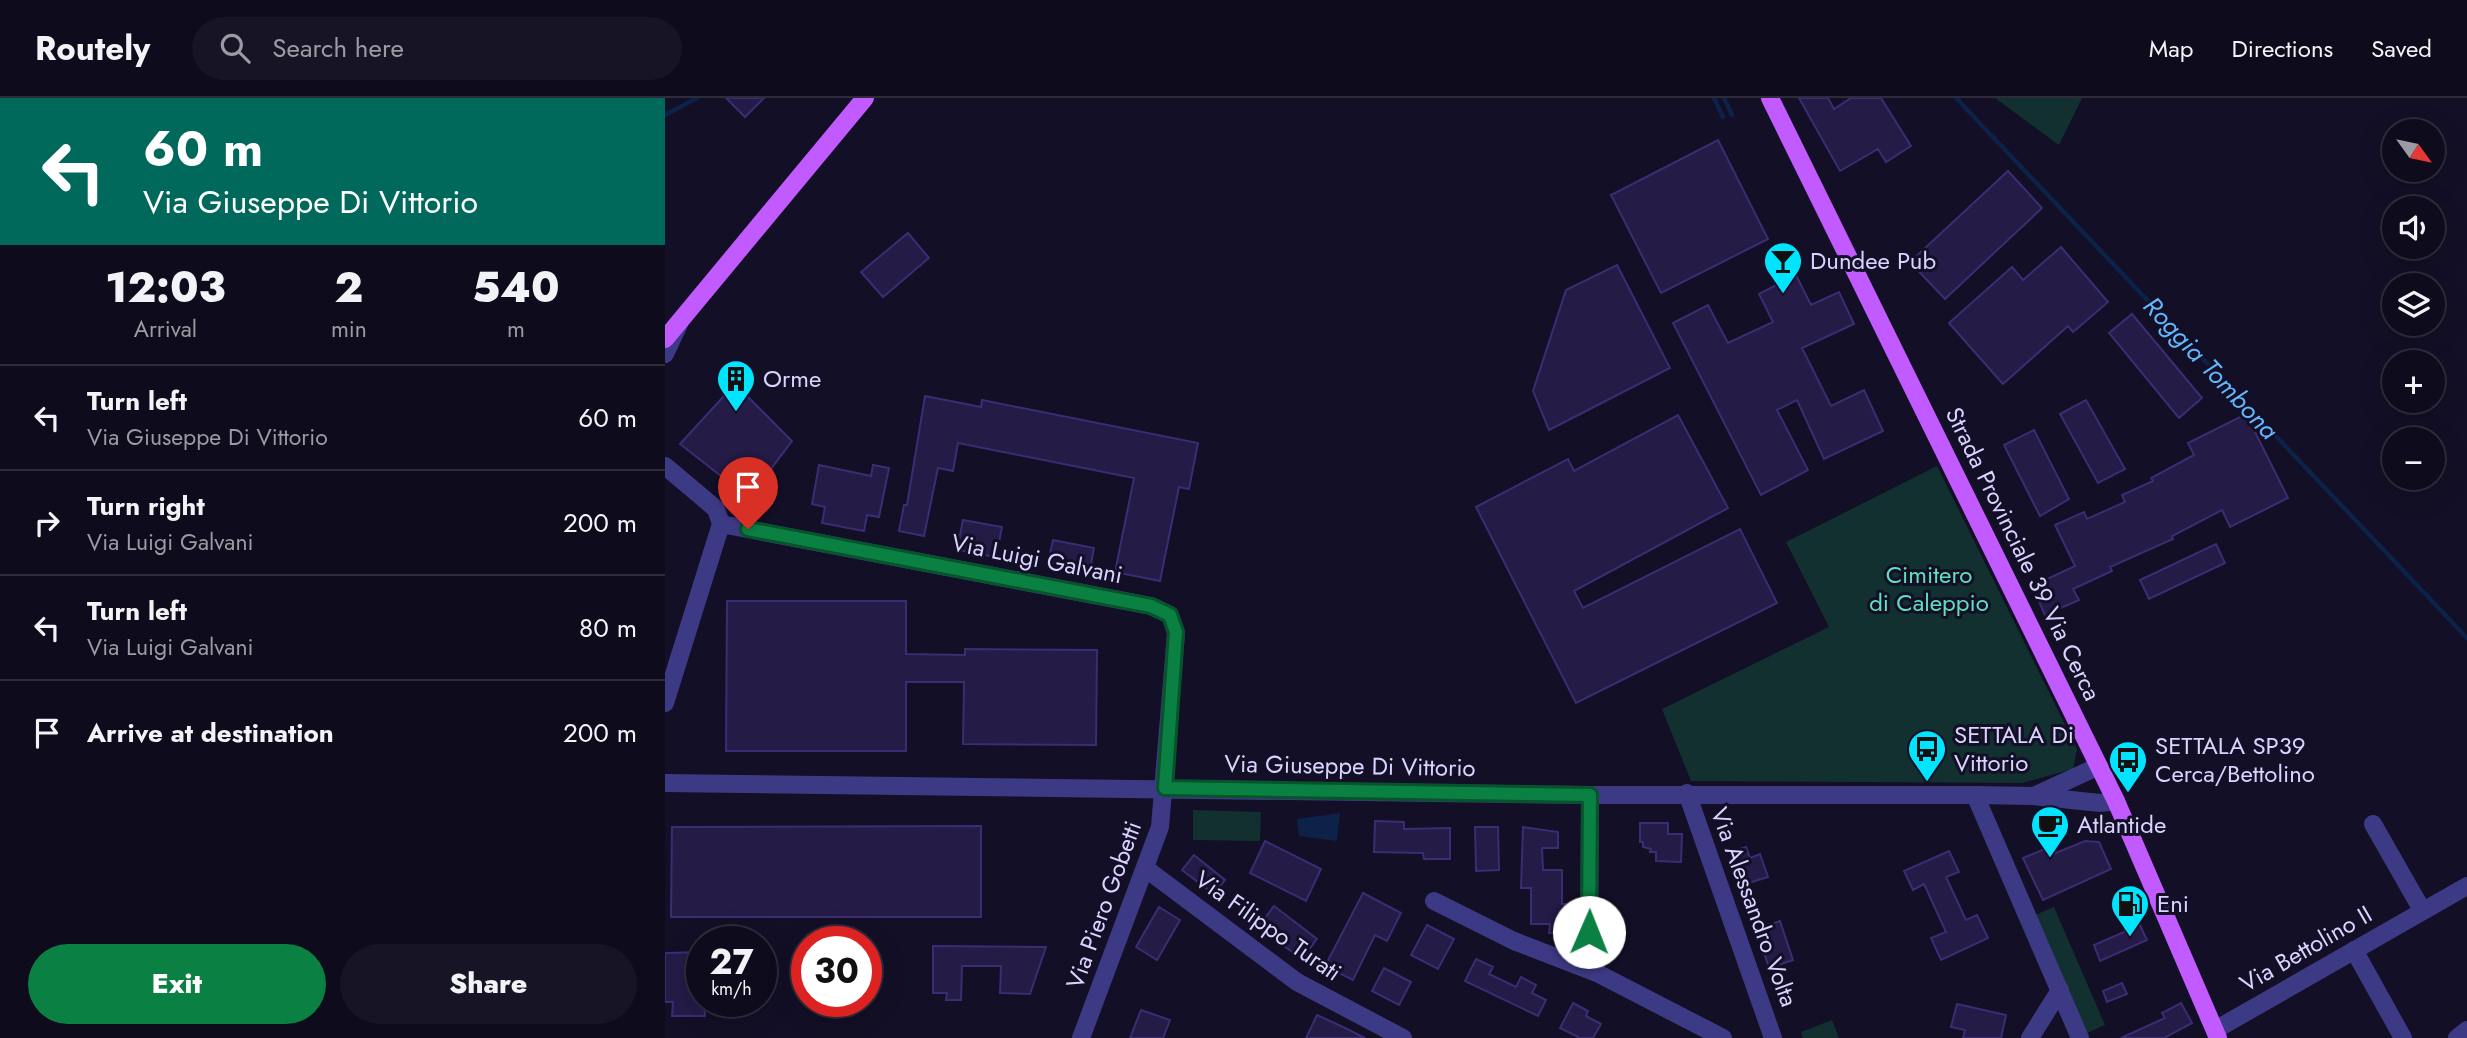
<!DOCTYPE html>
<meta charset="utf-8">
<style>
:root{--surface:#0e0b1c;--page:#171425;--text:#f1f3f6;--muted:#9b9ba3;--line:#2e2b3b;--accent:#0b8043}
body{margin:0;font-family:Jost,sans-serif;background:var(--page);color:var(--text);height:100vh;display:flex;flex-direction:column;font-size:26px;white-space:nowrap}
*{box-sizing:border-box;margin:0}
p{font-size:23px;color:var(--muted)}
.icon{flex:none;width:38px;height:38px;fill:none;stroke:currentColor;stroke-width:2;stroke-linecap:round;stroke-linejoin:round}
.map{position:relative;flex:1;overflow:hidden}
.details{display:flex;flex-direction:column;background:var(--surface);width:665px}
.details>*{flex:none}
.hud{background:#00695c;color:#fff;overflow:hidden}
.needle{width:46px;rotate:123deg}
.buttons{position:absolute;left:1717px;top:21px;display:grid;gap:14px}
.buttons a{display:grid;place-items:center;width:63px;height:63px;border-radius:50%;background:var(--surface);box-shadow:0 7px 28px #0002,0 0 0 2px var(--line);font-size:35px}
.speed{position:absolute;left:21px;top:828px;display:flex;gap:14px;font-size:35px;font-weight:700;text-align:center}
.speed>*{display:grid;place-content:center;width:91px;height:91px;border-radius:50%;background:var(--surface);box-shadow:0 7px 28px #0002,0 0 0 2px var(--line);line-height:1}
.speed small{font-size:18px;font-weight:400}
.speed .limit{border:10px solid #d22;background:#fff;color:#111}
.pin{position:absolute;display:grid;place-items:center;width:60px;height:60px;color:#fff;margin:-72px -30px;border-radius:50% 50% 50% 0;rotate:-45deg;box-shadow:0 0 7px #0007}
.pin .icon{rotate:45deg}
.me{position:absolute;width:77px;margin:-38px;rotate:1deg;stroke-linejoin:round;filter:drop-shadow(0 0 5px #0008)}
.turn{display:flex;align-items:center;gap:24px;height:147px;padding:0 28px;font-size:32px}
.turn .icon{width:91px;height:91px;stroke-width:2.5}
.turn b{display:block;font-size:49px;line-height:60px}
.eta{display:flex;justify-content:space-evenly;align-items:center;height:119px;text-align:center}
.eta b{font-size:42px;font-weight:800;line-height:49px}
.cta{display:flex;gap:14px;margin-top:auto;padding:14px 28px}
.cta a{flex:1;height:80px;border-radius:42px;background:var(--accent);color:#fff;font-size:28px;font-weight:800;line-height:80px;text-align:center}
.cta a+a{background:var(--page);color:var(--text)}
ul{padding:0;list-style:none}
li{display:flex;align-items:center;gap:21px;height:105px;padding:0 28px;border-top:2px solid var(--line)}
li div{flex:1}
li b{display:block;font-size:26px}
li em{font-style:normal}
header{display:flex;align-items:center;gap:42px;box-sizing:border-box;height:98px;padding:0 35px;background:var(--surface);border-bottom:2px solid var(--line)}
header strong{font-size:33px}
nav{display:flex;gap:38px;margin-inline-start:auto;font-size:24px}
.search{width:490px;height:63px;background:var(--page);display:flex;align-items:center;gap:18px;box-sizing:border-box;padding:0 24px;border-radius:38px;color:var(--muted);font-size:26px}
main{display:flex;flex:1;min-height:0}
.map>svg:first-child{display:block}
</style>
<header>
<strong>Routely</strong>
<div class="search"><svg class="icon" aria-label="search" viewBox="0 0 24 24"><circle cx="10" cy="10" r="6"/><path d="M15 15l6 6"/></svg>Search here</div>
<nav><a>Map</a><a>Directions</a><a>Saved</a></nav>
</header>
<main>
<section class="details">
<div class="hud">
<div class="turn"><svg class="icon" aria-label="left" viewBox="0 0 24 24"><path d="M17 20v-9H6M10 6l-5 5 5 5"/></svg><div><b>60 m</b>Via Giuseppe Di Vittorio</div></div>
</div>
<div class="eta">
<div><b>12:03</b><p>Arrival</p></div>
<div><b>2</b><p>min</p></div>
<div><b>540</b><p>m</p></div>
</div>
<ul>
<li><svg class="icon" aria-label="left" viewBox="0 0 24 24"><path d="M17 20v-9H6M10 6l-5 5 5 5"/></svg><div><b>Turn left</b><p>Via Giuseppe Di Vittorio</p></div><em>60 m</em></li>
<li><svg class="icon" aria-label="right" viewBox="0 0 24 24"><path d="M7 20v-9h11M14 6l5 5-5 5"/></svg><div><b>Turn right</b><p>Via Luigi Galvani</p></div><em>200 m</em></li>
<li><svg class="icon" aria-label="left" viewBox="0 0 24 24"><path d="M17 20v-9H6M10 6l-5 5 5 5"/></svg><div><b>Turn left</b><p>Via Luigi Galvani</p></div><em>80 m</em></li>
<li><svg class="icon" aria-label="arrive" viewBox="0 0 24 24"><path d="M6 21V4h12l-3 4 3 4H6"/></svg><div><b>Arrive at destination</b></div><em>200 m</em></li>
</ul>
<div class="cta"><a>Exit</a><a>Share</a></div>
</section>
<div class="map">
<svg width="1802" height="940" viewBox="0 0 1802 940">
<rect width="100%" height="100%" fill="#130f26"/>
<!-- green -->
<path fill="#12302f" d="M1330,0H1417L1394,47Z
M1272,368L1412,651L1408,671L1357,685L1026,683L997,611L1164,529L1121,444Z
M528,712L596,714L595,743L528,742Z
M1389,809L1440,927L1422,935L1370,817Z
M1167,922L1174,940H1138L1136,934Z"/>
<!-- water -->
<path fill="#0c2248" d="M675,715L672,743L634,738L632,721Z"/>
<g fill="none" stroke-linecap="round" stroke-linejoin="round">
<!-- stream -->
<path stroke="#0c2248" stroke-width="4.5" d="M1049,0L1058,19
M1059,0L1067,17
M1291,0L1802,540
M0,17L32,0"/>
</g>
<!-- building -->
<path fill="#241b47" stroke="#3b2d73" stroke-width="2" d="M61,0H99L80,19Z
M1134,0H1163L1169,11L1186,0H1216L1246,48L1221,64L1213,51L1175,73Z
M1053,42L1103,141L996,195L946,97Z
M1343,73L1377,110L1280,201L1245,164Z
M243,135L264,160L218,199L196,174Z
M1396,149L1443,204L1408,234L1403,228L1338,286L1284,225L1347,169L1358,182Z
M952,167L1005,270L884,332L868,293L901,192Z
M1131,177L1146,207L1174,194L1189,226L1137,250L1166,308L1199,292L1218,333L1159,361L1132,302L1112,312L1143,372L1096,397L1008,225L1043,207L1063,245L1108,224L1094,196Z
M1467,216L1537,300L1514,320L1444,235Z
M70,286L127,343L84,400L15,346Z
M260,298L316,309L317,302L533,345L524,391L514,389L495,483L450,474L469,380L293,345L288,373L273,370L259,438L234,433L239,407H242Z
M1421,302L1460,371L1433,385L1395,316Z
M1581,316L1623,400L1565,429L1557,412L1507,438L1508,441L1445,469L1447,473L1408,491L1414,502L1380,517L1367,488L1410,468L1390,427L1419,414L1422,421L1460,404L1457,397L1488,383L1486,380L1529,357L1523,345Z
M1013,317L1063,410L909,493L918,510L1075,431L1112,505L911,605L811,409L903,361L909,373Z
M1369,332L1404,401L1375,418L1339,347Z
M154,367L206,378L208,367L224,370L214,419L202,417L199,433L157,425L160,409L147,406Z
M298,422L337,429L331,459L292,452Z
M388,442L429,450L425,472L383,464Z
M1551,446L1560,465L1484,501L1475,482Z
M62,503H241V556L300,557V551L432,552L431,647L298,646L299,584H241V653H61Z
M710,723L739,724V731L785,730V761H759L758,755L709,754Z
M975,725H1003V736H1017L1016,764L991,763V754H985L986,751L978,749V744H975Z
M316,728V819H6L7,729Z
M810,729H833L834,772L811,773Z
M858,729L893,734V750H877L878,772H897V806H904V836L884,835L885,826H866V790H856Z
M600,743L656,771L641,803L585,775Z
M1420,743L1434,744L1446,771L1378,802L1358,760L1382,750L1386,757Z
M1081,749L1085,760L1095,756L1103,779L1077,787L1066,754Z
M1284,753L1294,774L1281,779L1301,822L1312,817L1323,840L1276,862L1266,840L1281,834L1259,786L1248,792L1239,773Z
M529,757L560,782L549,796L517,772Z
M698,795L736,815L722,843L710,837L688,882L660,868Z
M609,808L652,841L645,850L641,847L633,858L593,829Z
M494,809L515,822L492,862L471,849Z
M1115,823L1128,862L1104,870L1091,831Z
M762,827L789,841L773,871L746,857Z
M1475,827L1482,842L1435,863L1429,847Z
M268,848L381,849L365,896L335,895L336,868H297L296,902H281L282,895H268Z
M37,854L40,918H7L8,904H0V855Z
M811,861L828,869L824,876L851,889L856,879L871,887L867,895L881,902L873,918L800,883Z
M719,870L746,884L734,907L707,893Z
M1457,885L1462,896L1442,904L1438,893Z
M908,905L923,913L921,918L936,926L928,940H915L895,930Z
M1516,905L1527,925L1499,940H1456L1500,920L1497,915Z
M1292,906L1341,917L1336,940H1298L1300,932L1286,929Z
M476,912L505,922L498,940H465Z
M652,917L678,929L700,940H641Z"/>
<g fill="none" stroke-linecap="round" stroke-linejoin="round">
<!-- minor -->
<path stroke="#3d3a85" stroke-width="18" d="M0,256L15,224
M0,368L51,411L56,426L0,605
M56,426L486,508L505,517L511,535L495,729L416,940
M0,685L925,697H1310L1368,698L1435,705L1451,703
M1022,695L1108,940
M925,697L924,858L932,875
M1310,697L1415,940
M1371,697L1434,668
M1708,726L1757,812
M480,770L632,884L738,940
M769,803L849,843L932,875L1058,940
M1689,852L1738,940
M1550,932L1802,788
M1365,940L1395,892
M1792,940L1802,932"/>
<!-- major -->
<path stroke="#c25bff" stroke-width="18" d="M1105,0L1451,703L1553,940
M0,241L200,0"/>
</g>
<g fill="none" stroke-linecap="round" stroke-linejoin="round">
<defs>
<path id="route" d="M83,431L486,508L505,517L511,534L500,690L925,697L924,834"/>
</defs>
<!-- route casing -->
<use href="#route" stroke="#07532c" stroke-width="18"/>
<!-- route -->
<use href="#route" stroke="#0b8043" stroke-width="12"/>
</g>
<!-- icons -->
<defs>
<symbol id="bar-pin" viewBox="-11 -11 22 30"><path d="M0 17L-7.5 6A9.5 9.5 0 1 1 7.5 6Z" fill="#00e5ff" stroke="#130f26"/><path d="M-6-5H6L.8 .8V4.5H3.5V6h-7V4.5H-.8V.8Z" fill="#111"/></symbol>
<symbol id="building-pin" viewBox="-11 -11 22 30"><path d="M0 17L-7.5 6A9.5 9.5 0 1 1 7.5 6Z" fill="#00e5ff" stroke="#130f26"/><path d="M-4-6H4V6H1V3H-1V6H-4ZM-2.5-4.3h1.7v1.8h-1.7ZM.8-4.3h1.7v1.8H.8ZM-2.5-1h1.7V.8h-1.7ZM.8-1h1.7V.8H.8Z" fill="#111"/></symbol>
<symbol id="bus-pin" viewBox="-11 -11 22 30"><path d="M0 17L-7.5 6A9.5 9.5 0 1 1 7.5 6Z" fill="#00e5ff" stroke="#130f26"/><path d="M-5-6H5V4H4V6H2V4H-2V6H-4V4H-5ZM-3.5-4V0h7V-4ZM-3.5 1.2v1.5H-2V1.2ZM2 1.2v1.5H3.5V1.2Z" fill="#111"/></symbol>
<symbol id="cafe-pin" viewBox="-11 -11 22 30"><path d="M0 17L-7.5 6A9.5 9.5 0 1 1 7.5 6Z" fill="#00e5ff" stroke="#130f26"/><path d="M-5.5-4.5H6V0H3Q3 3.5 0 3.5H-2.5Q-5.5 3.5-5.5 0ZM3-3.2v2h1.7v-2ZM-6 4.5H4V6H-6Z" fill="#111"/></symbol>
<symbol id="fuel-pin" viewBox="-11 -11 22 30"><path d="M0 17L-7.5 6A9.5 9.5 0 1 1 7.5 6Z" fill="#00e5ff" stroke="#130f26"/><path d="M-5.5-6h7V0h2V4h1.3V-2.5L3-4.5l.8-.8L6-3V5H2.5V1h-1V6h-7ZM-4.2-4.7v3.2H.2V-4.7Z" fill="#111"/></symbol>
</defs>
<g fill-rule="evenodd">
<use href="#bar-pin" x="1096" y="141" width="44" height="60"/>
<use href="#building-pin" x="49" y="259" width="44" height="60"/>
<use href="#bus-pin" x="1240" y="629" width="44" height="60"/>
<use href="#bus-pin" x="1441" y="640" width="44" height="60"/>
<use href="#cafe-pin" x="1363" y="705" width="44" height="60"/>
<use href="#fuel-pin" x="1443" y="784" width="44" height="60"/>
</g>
<g text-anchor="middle" stroke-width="6" stroke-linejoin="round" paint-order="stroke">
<!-- poi labels -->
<g font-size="24" fill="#d9d4ff" stroke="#130f26" text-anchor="start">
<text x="1145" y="171">Dundee Pub</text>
<text x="98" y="289">Orme</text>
<text x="1289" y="645">SETTALA Di<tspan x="1289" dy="28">Vittorio</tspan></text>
<text x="1490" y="656">SETTALA SP39<tspan x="1490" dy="28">Cerca/Bettolino</tspan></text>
<text x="1412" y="735">Atlantide</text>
<text x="1492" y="814">Eni</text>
</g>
<!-- street labels -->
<g font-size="24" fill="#d9d4ff" stroke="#130f26">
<text transform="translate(1358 456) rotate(64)" y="8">Strada Provinciale 39 Via Cerca</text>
<text transform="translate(372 461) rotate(11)" y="8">Via Luigi Galvani</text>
<text transform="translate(685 668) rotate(1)" y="8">Via Giuseppe Di Vittorio</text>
<text transform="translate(439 807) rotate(-70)" y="8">Via Piero Gobetti</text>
<text transform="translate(1089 809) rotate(70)" y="8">Via Alessandro Volta</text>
<text transform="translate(603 828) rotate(35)" y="8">Via Filippo Turati</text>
<text transform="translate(1641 851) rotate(-30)" y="8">Via Bettolino II</text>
</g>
<!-- park labels -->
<g font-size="24" fill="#5fe0c0" stroke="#130f26">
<text x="1264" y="485">Cimitero<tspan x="1264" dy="28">di Caleppio</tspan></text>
</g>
<!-- water labels -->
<g font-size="26" font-style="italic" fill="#62b6ff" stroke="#130f26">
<text transform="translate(1546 270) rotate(47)" y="9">Roggia Tombona</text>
</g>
</g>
</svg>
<div class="buttons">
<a><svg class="needle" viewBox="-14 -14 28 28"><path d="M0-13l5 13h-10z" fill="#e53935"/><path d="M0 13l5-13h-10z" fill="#9b9ba3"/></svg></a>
<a><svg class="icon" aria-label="sound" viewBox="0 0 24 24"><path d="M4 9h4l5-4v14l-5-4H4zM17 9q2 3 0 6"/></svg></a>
<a><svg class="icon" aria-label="layers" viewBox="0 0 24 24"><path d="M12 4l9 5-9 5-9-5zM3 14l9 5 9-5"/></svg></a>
<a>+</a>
<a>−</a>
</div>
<div class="speed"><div>27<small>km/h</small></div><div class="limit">30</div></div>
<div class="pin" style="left:83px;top:431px;background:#d93025"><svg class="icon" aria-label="arrive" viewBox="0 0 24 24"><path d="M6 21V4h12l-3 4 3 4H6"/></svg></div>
<svg class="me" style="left:924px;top:834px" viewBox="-20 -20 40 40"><circle r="19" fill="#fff"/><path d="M0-13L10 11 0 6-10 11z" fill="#0b8043"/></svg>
</div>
</main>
